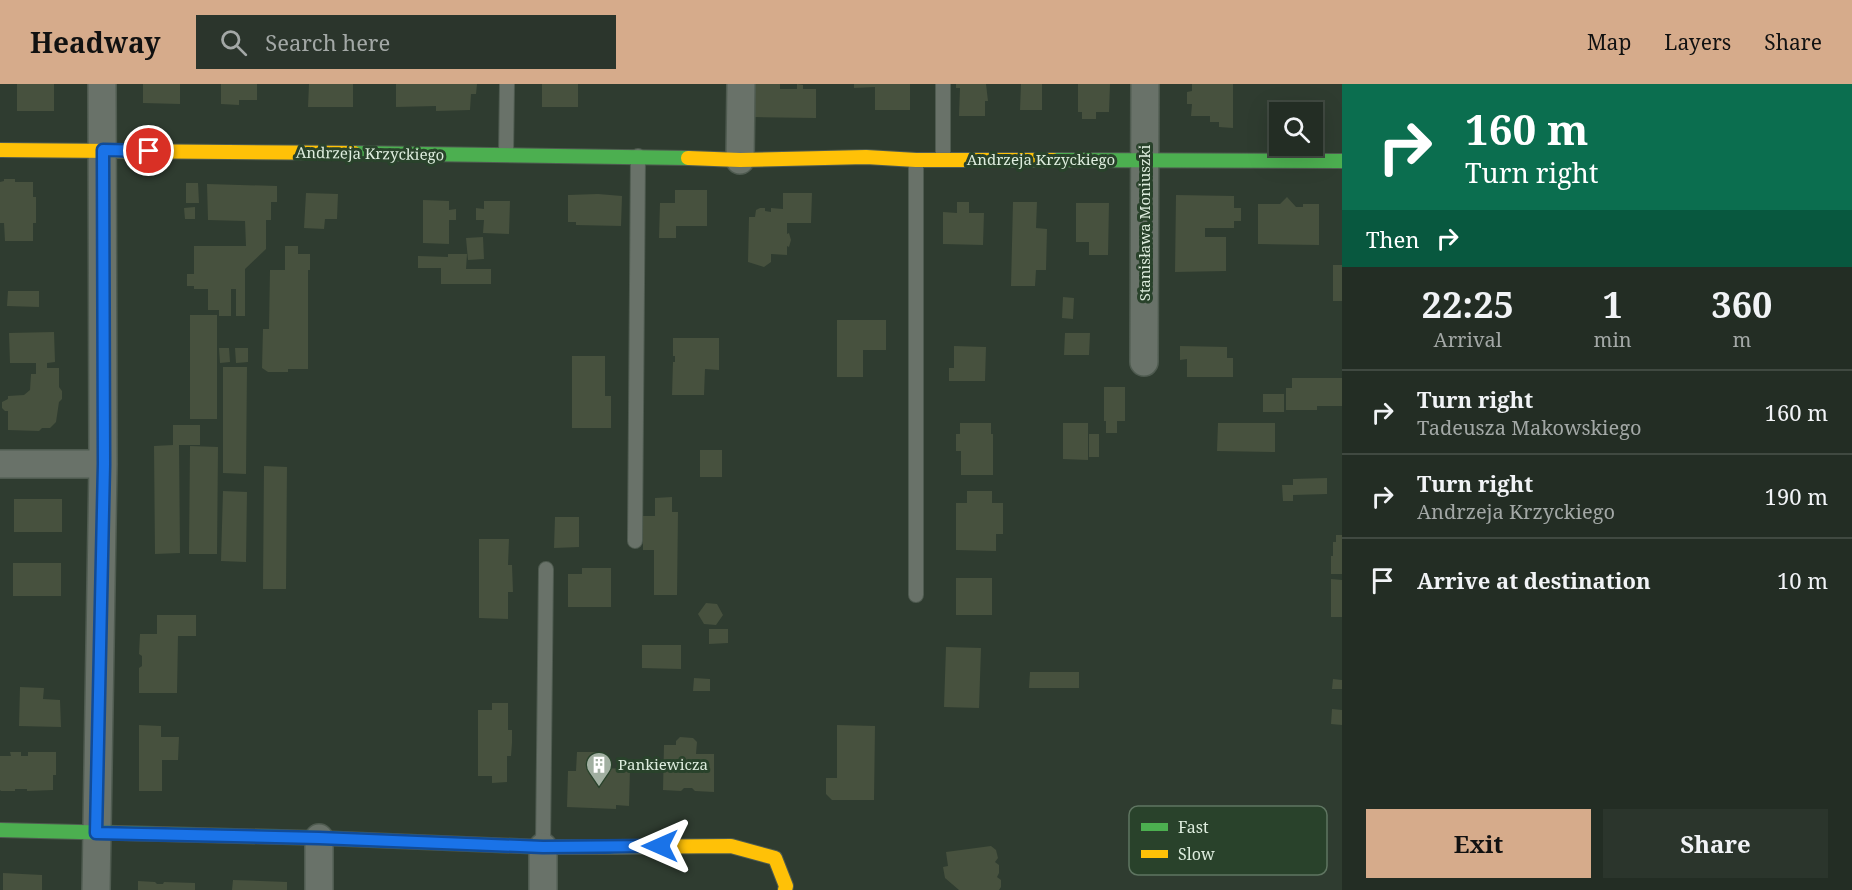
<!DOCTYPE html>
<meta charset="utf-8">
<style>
:root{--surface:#232d24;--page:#2b352c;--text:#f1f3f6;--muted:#a3a8a6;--line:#404941;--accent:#d6ab8b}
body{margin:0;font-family:"Noto Serif",serif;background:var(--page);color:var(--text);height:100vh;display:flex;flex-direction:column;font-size:22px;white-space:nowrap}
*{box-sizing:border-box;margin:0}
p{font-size:20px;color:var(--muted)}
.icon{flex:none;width:33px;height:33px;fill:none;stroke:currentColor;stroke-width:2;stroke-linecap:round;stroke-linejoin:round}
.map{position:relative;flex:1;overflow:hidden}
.side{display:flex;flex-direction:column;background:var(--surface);width:510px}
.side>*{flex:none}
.guide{background:#0b6e4f;color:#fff;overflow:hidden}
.controls{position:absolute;left:1269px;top:18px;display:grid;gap:12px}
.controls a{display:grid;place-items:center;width:54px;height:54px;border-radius:0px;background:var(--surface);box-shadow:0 6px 24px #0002,0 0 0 2px var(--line);font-size:30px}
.pin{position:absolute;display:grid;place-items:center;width:51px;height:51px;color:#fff;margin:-26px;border:3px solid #fff;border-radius:50%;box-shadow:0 2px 6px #0007}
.me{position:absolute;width:66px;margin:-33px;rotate:270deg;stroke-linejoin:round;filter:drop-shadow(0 0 4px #0008)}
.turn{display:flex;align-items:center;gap:21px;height:126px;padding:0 24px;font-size:27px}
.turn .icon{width:78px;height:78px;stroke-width:2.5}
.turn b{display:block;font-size:42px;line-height:51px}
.then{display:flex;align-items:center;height:57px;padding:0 24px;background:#0003;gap:12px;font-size:22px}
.eta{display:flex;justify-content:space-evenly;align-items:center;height:102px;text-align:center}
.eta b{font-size:36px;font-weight:700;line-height:42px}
.action{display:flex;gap:12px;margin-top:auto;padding:12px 24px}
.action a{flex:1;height:69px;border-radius:0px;background:var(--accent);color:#111;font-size:24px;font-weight:700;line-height:69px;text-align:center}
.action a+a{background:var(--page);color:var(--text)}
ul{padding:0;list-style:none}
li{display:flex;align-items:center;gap:18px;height:84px;padding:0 24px;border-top:2px solid var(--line)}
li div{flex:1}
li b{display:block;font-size:22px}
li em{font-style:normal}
header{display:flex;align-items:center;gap:36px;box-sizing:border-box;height:84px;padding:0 30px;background:var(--accent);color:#111}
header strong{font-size:28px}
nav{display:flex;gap:33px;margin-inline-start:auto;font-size:21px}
.search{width:420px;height:54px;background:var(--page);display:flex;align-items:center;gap:15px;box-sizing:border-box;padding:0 21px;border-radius:0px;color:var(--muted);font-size:22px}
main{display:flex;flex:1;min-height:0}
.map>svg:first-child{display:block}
</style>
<header>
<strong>Headway</strong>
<div class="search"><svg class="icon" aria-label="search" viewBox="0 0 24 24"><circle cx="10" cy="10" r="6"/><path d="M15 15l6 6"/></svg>Search here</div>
<nav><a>Map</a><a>Layers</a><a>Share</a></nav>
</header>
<main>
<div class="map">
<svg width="1342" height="806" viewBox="0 0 1342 806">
<rect width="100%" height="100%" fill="#2f3c30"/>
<!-- building -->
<path fill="#47513e" d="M17,0H54V27H17Z
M143,0H180V20L143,19Z
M221,0H257V16H239V21L221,20Z
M309,0H353V23H308Z
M396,0H477L476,10H471L470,26L436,27V22L396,23Z
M542,0H578V23H542Z
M754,0H780V5H797V0L803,1V5H816V34L754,33Z
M854,0H910V26H875V3L854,4Z
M956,0H986L988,17H985V32H959L960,4H956Z
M1021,0H1042V26H1020Z
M1078,0H1110L1109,28H1096V35H1082V28H1078Z
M1192,0H1233V44L1219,43V38H1210V32H1191L1192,20H1187V8L1192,7Z
M4,95H15V98H33V113H36V139H33V157H5L4,139H0V98L4,97Z
M186,99H198L199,119H186Z
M207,100L277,102V118H271V136H266V165L245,185V232H236V205H231V232H219V226H208V205H194V202H187V190H194V162H246L245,137L208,136Z
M675,106H707V142H676V154H659L660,119H675Z
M306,109L338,110L337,135H325L324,145L304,144Z
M783,109H812L811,139H787V150L789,149L791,156L789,163L787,162V171L771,170V178L764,183L748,178L749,133H755L756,126L760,124H765V127L771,128V124L783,125Z
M598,110L622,112L621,142L576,141V138H568V111Z
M1176,111L1234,112V124H1241V137H1234V144H1205V153H1226V187L1175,188Z
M1287,113L1296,123H1303V120H1319V161L1258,160V120H1280Z
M423,116L449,117V126L456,125V136H449V160L423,159Z
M484,117H510L509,150L483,149L484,136H476V124L484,125Z
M957,118H969V129H984L983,161L943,160V128L957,129Z
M1013,118H1037L1036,144L1047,145L1046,186H1036L1035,202H1011Z
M1076,119H1109L1108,171H1089V158H1076Z
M195,123V135H185L184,124Z
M483,153L484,175L468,176L466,154Z
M285,162H298V170H310V186H308V285H288V288H268L262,284L263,245H269L270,186H285Z
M448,170H467L466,185H491V200H441V184H418V172L448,173Z
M1333,181H1342V217H1333Z
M8,207H39V223L7,222Z
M1063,213L1074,214L1073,235L1062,234Z
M190,231H217V335H190Z
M837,236H886V266H863V293H837Z
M54,248L55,278L47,279V284H59V303L62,307V315L59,318L56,338L50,344H42L39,347L8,346V327H5L2,324V318L8,315V312L24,311L30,306L31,290H36V279H10L9,249Z
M1065,249H1090L1089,271H1064Z
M673,254H719V286L705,285L704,311H672L673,278H675V272H673Z
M954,262L986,263L985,297H949V284H954Z
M1180,262L1227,263V274H1233V293H1187V275L1180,276Z
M219,264H229L230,278L220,279Z
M235,264H248V278L236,279Z
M572,272H605V312H611V344H572Z
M223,283H247L246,390L223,389Z
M1292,294H1342V322H1317V326H1286V304H1292Z
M1104,303H1125V337H1117V349H1106V337H1104Z
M1263,310H1284V328H1263Z
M960,339H991V350H993V391H961V367H956V350H960Z
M1063,339H1088V376L1063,375Z
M1218,339H1275V368L1217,367Z
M173,341H200V361H179L180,469L155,470L154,362L173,361Z
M1089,350H1099V373H1089Z
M190,362L218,363L217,470H189Z
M700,366H722V393H700Z
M264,382L287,383L286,505H263Z
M1327,394V410L1293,411V417H1283L1282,401H1293V395Z
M223,407L247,408L246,478L221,477Z
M967,407H992V419H1003V450H996V467L956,466V419H967Z
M672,413V428H678L677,511H654V466H643V432H655V414Z
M14,415H62V448H14Z
M555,433H579V463L554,464Z
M1336,451H1342V490H1331V472H1333V458H1336Z
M479,455H509L508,481H512L513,508H508V535L479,534Z
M13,479H61V512H13Z
M582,484H611V523H568V490H582Z
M956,494H992V531H956Z
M1331,495L1342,496V533H1331Z
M706,519L717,520L723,531L716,541L704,540L698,530Z
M157,531H196V552H178L177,609H139V584L142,582V572L139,570L140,550H157Z
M709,545H728V559L709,560Z
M642,561H681V585L642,584Z
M946,563L981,564L979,624L944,623Z
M1030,588H1079V604H1029Z
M694,594L710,595V607H693Z
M1333,595L1342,596V605H1332Z
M20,603L44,604L43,615L60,616L61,643L19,642Z
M492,619H508V646H512V659L511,672H507V698L492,699V692H478V626H492Z
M1332,625L1342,626V641L1331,640Z
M139,641L161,642V653H179L178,676H162V707H139Z
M837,641L875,642L874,716H832L826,710V694H837Z
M680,653L693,654L697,658L696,670H714V708L695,707L692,704H684L681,707L663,706L664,661H676V657Z
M10,668H21V672H28V668H56V691H53V706L27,707V705H15V707H1L0,706V672H11Z
M577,668H599V684L630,685L629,722L616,721V725L567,723L568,687H576Z
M991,762L996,766L998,774L995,778L999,781V789L997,793L1001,796V803L999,806H959L945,794L943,783L948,782L946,768Z
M3,789L42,791V806H3Z
M233,796L287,798V806H232Z
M138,797L155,798L157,800H163L164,798L195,799V806H138Z"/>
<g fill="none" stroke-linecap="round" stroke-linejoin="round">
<defs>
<path id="lane" d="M506,71L507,0
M943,75V0
M916,76V511
M635,457L638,72
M543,763L546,485"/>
<path id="street" d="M740,76L741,0
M1144,278L1145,0
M0,380H103
M96,806L103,380L102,0
M319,806V754
M543,806V763"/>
<path id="fast" d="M354,69L688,74
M1053,76L1342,77
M0,746L319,754L543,763H614"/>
<path id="slow" d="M0,66L354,69
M688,74L740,76L866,73L916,76H1053
M614,763L731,762L775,774L786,802L785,806"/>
</defs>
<!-- lane casing -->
<use href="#lane" stroke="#4f5b50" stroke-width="16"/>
<!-- street casing -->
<use href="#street" stroke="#4f5b50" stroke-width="30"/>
<!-- fast casing -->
<use href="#fast" stroke="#4f5b50" stroke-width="16"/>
<!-- slow casing -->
<use href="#slow" stroke="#4f5b50" stroke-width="16"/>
<!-- lane -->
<use href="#lane" stroke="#697269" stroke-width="14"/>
<!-- street -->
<use href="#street" stroke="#697269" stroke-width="27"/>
<!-- fast -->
<use href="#fast" stroke="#4caf50" stroke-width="14"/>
<!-- slow -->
<use href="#slow" stroke="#ffc107" stroke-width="14"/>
</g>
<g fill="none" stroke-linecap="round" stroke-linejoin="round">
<defs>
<path id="route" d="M149,67L103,66L104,380L96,749L319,754L543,763L660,762"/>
</defs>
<!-- route casing -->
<use href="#route" stroke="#114b97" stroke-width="15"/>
<!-- route -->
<use href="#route" stroke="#1a73e8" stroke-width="10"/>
</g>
<!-- icons -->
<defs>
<symbol id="building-pin" viewBox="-11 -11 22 30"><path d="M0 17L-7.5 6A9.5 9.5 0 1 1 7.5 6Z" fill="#a1afa1" stroke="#29422b"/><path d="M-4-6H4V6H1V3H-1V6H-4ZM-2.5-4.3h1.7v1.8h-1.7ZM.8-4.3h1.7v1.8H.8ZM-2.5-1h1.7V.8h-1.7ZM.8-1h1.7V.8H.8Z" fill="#fff"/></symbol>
</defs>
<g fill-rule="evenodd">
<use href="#building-pin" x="584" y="666" width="30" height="40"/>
</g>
<g text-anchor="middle" stroke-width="6" stroke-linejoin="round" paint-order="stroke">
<!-- street labels -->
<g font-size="15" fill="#deedde" stroke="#29422b">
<text transform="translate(370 70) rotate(1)" y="5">Andrzeja Krzyckiego</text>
<text x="1041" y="81">Andrzeja Krzyckiego</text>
<text transform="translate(1145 139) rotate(-90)" y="5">Stanisława Moniuszki</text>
</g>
<!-- poi labels -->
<g font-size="15" fill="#deedde" stroke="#29422b" text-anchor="start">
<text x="618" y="686">Pankiewicza</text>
</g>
</g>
<!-- legend -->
<rect x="1129" y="722" width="198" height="69" rx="9" fill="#29422b" stroke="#5f7561" stroke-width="1.5"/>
<rect x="1141" y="739" width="27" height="8" fill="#4caf50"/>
<rect x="1141" y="766" width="27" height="8" fill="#ffc107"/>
<g font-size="16" fill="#deedde">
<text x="1178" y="749">Fast</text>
<text x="1178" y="776">Slow</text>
</g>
</svg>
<div class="controls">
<a><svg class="icon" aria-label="search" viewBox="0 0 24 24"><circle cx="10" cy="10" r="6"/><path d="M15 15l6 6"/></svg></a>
</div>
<div class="pin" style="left:149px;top:67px;background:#d93025"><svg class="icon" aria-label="arrive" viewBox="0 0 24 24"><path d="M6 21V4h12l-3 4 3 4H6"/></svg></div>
<svg class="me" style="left:660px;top:762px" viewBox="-20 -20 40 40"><path d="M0-17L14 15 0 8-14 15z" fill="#1a73e8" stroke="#fff" stroke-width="4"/></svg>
</div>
<section class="side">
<div class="guide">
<div class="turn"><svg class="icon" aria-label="right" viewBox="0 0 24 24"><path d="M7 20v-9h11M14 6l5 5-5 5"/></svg><div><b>160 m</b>Turn right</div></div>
<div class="then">Then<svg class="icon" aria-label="right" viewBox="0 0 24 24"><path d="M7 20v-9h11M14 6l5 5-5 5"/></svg></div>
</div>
<div class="eta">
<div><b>22:25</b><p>Arrival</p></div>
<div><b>1</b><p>min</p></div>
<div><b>360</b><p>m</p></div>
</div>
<ul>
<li><svg class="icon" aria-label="right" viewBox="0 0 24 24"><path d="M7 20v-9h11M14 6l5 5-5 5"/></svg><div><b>Turn right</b><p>Tadeusza Makowskiego</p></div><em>160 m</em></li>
<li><svg class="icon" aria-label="right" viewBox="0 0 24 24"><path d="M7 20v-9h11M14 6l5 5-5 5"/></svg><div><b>Turn right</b><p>Andrzeja Krzyckiego</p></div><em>190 m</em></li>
<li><svg class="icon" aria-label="arrive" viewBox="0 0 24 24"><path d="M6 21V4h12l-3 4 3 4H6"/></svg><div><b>Arrive at destination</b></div><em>10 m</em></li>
</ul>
<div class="action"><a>Exit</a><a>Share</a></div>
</section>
</main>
